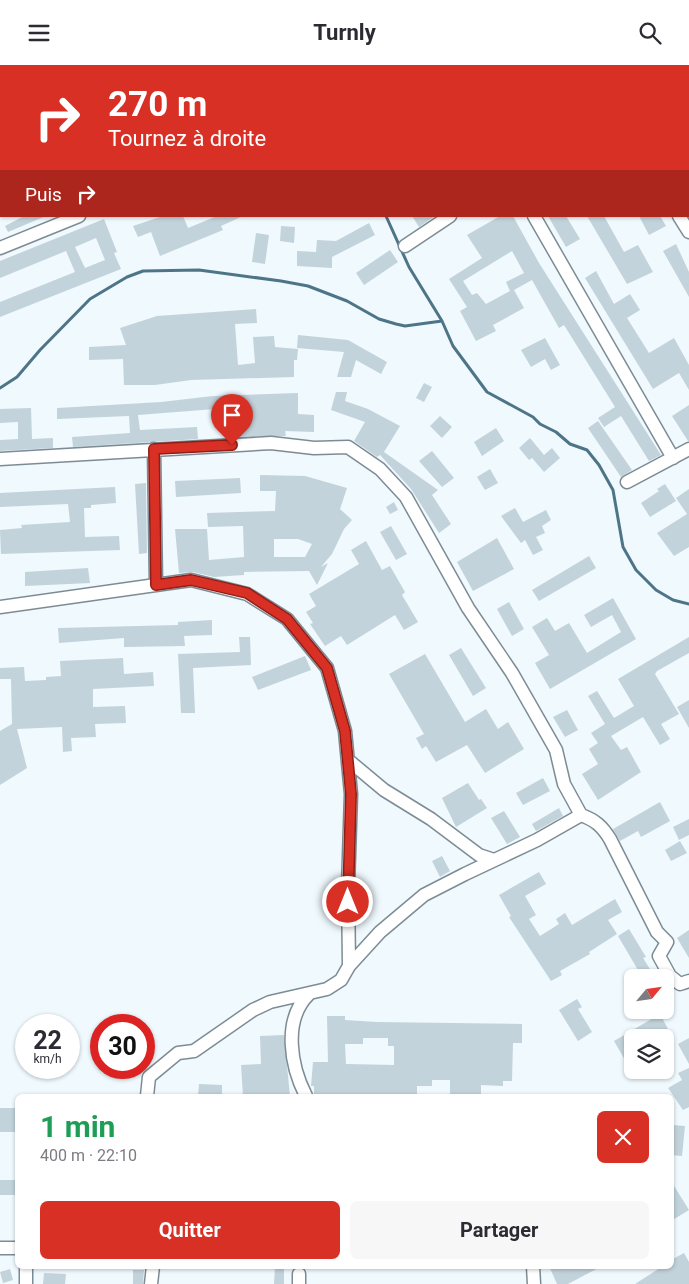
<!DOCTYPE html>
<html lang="fr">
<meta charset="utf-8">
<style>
:root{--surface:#fff;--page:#f7f7f7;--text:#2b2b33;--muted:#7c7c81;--accent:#d93025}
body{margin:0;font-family:Roboto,sans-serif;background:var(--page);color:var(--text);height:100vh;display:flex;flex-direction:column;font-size:19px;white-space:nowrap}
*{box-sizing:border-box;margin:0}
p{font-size:16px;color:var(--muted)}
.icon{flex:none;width:28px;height:28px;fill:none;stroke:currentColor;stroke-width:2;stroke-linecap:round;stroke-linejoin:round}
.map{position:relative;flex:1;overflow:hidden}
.details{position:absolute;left:15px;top:1029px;width:659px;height:175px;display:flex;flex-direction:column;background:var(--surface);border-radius:8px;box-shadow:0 1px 4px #0004}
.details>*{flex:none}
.guide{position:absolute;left:0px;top:0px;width:690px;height:152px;box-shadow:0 1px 4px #0004;background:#d93025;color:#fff;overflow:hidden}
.needle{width:32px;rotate:61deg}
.controls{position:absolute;left:624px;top:904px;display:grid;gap:10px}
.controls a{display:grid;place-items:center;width:50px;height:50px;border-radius:8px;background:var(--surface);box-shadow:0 1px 4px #0004;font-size:25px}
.speed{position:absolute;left:15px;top:949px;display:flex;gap:10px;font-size:25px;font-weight:700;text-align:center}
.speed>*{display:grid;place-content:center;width:65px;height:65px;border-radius:50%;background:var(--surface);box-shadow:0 1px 4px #0004;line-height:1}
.speed small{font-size:12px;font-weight:400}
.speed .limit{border:8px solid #d22;background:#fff;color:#111}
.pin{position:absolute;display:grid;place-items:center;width:42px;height:42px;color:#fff;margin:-51px -21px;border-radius:50% 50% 50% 0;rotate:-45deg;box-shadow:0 0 5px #0007}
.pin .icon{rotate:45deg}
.me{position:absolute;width:55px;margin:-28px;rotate:0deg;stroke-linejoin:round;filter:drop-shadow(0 0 4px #0008)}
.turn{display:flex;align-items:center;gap:18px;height:105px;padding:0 25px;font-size:22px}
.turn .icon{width:65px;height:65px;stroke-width:2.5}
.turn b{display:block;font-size:35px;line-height:42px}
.then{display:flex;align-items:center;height:48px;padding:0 25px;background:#0003;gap:10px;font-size:19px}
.round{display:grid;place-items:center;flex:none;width:52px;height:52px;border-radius:8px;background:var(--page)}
.head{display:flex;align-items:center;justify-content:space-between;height:85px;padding:0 25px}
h1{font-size:30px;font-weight:700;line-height:38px;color:#1e9e55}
.cta{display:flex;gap:10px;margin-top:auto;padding:10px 25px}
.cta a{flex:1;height:58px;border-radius:8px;background:var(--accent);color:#fff;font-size:20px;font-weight:700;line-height:58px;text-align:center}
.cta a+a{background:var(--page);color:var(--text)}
header{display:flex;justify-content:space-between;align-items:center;height:65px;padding:0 25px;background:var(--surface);font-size:22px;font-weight:700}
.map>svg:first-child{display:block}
</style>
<header><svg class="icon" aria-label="menu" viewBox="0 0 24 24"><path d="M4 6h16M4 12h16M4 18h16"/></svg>Turnly<svg class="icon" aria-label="search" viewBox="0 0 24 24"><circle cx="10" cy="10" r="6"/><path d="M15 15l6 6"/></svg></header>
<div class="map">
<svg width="689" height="1219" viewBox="0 0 689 1219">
<rect width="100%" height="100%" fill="#eff9fe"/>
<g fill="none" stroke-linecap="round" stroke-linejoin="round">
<!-- stream -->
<path stroke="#4e7587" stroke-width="3" d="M323,1L324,0
M386,151L409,202L442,256
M0,323L17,312L40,285L90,234L127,212L143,206L199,205L281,216L308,221L347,236L379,254L396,259L405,261L442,256L453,281L487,327L533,352L540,359L556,367L570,379L587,385L599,400L613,425L623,482L636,505L656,525L673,535L689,539"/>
</g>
<!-- building -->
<path fill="#c3d3db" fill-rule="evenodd" d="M24,151H46L8,167L5,161Z
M163,151H183L188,163L217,151H243L221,161L223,165L160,191L151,167L138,172L133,161Z
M412,151H435L419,162Z
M500,151H513L539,198L661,390L649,396L621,351L604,362L598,353L615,342L564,260L559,263L532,215L514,225L524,243L493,260L496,266L476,276L460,246L467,242L449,214L482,193L467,170ZM512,186L524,208L506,217L510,226L486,239L477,228L472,230L463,216Z
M548,151H566L580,174L566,182Z
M587,151H604L624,187L638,180L653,207L627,219Z
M639,151H660L666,161L649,170Z
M104,154L117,187L114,188L121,204L0,252V237L75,207L66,186L0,213V196ZM96,173L105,195L85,203L75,182Z
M369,158L375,170L332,192V203L297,201V186L316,187L317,175L336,176Z
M281,161L295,162L294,178L280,176Z
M256,168L269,170L265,199L252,197Z
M676,179L689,207V232L663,186Z
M390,185L398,197L364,220L356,208Z
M596,206L614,239L630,229L640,245L627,253L649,288L674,273L689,300V325L679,308L653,324L585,213Z
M256,244L257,258L235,259L238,300L255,298L253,272L274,271L275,282L298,284L297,295H294V312L191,315L155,320H124L123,294L89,295V282L126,280L120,263L157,251Z
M298,270L348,275L387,297L381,309L356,295L351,312H337L344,287L297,283Z
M545,273L560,300L551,305L545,294L531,302L521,285Z
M424,318L432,322L424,337L416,333Z
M336,327H347L345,336L368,344L400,361L384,387L438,425L432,430L451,459L439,468L411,424L380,390L377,392L354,376L365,357L331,345Z
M298,328V349L314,350V367L285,366L286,371L232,372L231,362L250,361L249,344L228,345L230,359L217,360L215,344L138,350L140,365L197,362L198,374L73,382L72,372L130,368L129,351L57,354V343L161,337L213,331Z
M689,340V376H688L672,351Z
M31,343L32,374L53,373V383L0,386V375L18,374V357L0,358V344Z
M440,351L452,362L442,373L430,361Z
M598,356L632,405L621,412L588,363Z
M496,363L504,376L482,391L474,377Z
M530,373L544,390L552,383L560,393L544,407L532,393L529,395L519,383Z
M432,386L454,413L442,422L419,396Z
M490,404L498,418L485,425L477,412Z
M260,410L305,411L347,423L340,444L352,455L344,464L332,489L321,502L328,498L317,520L309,506L244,507V510L214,512L193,507L179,508L175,464H207L209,495L244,492L243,461L208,462L207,448L275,446L276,426H260ZM274,474H298L312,479L305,492H274Z
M240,413L241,428L176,432L175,416Z
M146,418L147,488L139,489L135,419Z
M665,419L676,436L650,452L641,438L659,426L657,424Z
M115,422L116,438L91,440V443H84L85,472L119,471L120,485L1,489L0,465L22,463L21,460L70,457L68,439L0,442V428Z
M689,424V482L674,491L657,468L687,449L676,433Z
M394,437L398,445L390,449L386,442Z
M515,443L523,457L546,445L551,455L542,461L545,468L536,472L543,485L533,490L525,475L521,478L501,451Z
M391,461L407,489L396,495L380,467Z
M497,473L514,504L473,526L457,497Z
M366,476L382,505L390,501L405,527L402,530L418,557L404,565L395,550L347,580L341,571L325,581L310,559L313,558L306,547L316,541L309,529L359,499L351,485Z
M589,491L596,503L539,536L532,525Z
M88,503L90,518L25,521V507Z
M613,533L636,574L550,624L535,598L549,590L532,562L547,553L555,566L569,558L587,588L621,567L612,550L591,562L584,550Z
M509,537L524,564L512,571L497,544Z
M212,555V570L184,571L185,581L124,582V573L59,578L58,563L178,560V557Z
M239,572H250L251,600L193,603L195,648H181L178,589L240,587Z
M689,572V588L657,606L655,609L679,649L661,659L670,674L660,680L643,652L611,671L621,685L627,682L641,707L598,735L582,709L598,699L589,684L598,678L591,668L605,659L588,631L597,626L614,653L634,641L618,614Z
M461,583L486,623L473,631L449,590Z
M425,589L465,657L486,644L498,664L508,657L524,684L485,708L467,680L436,697L426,681L422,684L416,673L424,669L389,609Z
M305,591L311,605L258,625L252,612Z
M123,593L124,609L153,607L154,621L93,624V642L125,641L126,658L95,659L96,672L71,673L72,686L63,687L62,662L17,664L27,703L0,720V666L12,659L11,614H0V603L24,602L25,616L46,615V612L61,611L60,596Z
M689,635V663L677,642Z
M567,645L578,665L565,672L553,652Z
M543,713L550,726L523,740L516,728Z
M468,718L479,735L481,734L487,743L456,762L442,733Z
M660,737L670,756L641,772L638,766L620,776L613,764Z
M559,743L563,751L536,766L532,759Z
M504,746L520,772L507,779L491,753Z
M689,754V770L679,775L673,762Z
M680,776L687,788L671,796L665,785Z
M442,791L450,806L440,812L432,796Z
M539,807L546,819L525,831L536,850L529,854L540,871L559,859L556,854L565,848L572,860L615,834L622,847L608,855L617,869L589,887L590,889L560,906L562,910L551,916L509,852L511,851L499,830Z
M629,864L646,892L643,893L655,912H642L618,871Z
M689,865V893L677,873Z
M577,934L582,942L578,944L592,967L578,976L559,945Z
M660,949L668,964L665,966L668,972H632V1007L614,976Z
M327,951H345V955L376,957L522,959V978H513L512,1016H503V1021L481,1020V1031H450V1015H432V1021H417V1031H314V1021H311L313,997H328ZM363,973H388V981H394V1000L346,999L345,979H363Z
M284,970L290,1031H243L241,1000L261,999L260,971Z
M689,973V999L678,979Z
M689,1003V1042L683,1045L668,1023L682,1015L678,1008Z
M199,1019L222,1020V1031H198Z
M0,1043H18V1067H0Z
M673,1060L685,1061L682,1091L671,1090Z
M0,1115H18V1130H0Z
M671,1116L689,1145L671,1156Z
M684,1188L689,1197V1219H635L663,1201H671V1195Z
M275,1201H284V1219H274Z
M549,1201H602L568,1219H557Z
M10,1204L13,1215L3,1218L0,1207Z
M133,1205H144L143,1219H133Z
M44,1208L66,1209L65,1219H43Z"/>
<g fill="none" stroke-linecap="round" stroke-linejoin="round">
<defs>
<path id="street" d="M441,0L442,1
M589,0L590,1
M689,6V5
M534,151L673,393
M679,151L689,167
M405,181L450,151
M0,183L79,151
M154,384L156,520
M0,394L271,378L314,383L348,382L380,404L406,432L468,543L512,608L556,685L564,719L581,750C595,755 602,761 610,774L657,867L667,877L659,891L670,911L680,919L689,916
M627,417L689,384
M0,542L191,515L247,529L287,554L327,603L345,666L351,729L348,822L349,901L341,915L327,924L270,937L253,945L194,986L178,988L149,1012L147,1031
M348,695L384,725L431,754L479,790L494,795
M349,901L380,867L424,830L465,809L537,775L581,750
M306,1031C291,1002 282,955 309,929
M0,1183H18
M533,1201L534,1219
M299,1209V1219
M26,1219V1201
M151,1219L153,1201"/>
</defs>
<!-- street casing -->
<use href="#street" stroke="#7d8c94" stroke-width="15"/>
<!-- street -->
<use href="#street" stroke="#fff" stroke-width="12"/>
</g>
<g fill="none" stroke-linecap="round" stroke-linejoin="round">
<defs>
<path id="route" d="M232,380L154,384L156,520L191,515L247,528L287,554L327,603L345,666L351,729L348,837"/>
</defs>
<!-- route casing -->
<use href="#route" stroke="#8d1f18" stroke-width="12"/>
<!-- route -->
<use href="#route" stroke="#d93025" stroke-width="9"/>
</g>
</svg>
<div class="controls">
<a><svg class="needle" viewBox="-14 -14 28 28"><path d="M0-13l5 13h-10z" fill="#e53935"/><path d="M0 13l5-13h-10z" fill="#7c7c81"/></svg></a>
<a><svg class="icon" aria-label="layers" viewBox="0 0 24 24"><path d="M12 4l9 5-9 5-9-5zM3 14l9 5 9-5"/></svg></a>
</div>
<div class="speed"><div>22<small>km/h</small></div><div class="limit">30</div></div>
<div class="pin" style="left:232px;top:380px;background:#d93025"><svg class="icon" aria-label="arrive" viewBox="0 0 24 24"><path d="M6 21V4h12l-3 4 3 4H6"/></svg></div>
<svg class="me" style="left:348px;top:837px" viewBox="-20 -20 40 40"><circle r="17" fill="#d93025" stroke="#fff" stroke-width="3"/><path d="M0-11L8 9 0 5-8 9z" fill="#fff"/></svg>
<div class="guide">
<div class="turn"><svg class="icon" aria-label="right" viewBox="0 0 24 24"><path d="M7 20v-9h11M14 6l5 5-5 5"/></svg><div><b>270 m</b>Tournez à droite</div></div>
<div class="then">Puis<svg class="icon" aria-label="right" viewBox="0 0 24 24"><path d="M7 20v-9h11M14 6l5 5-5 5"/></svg></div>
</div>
<section class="details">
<div class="head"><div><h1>1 min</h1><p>400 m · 22:10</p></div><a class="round" style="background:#d93025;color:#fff"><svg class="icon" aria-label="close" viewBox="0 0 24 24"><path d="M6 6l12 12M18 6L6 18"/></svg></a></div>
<div class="cta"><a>Quitter</a><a>Partager</a></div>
</section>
</div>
